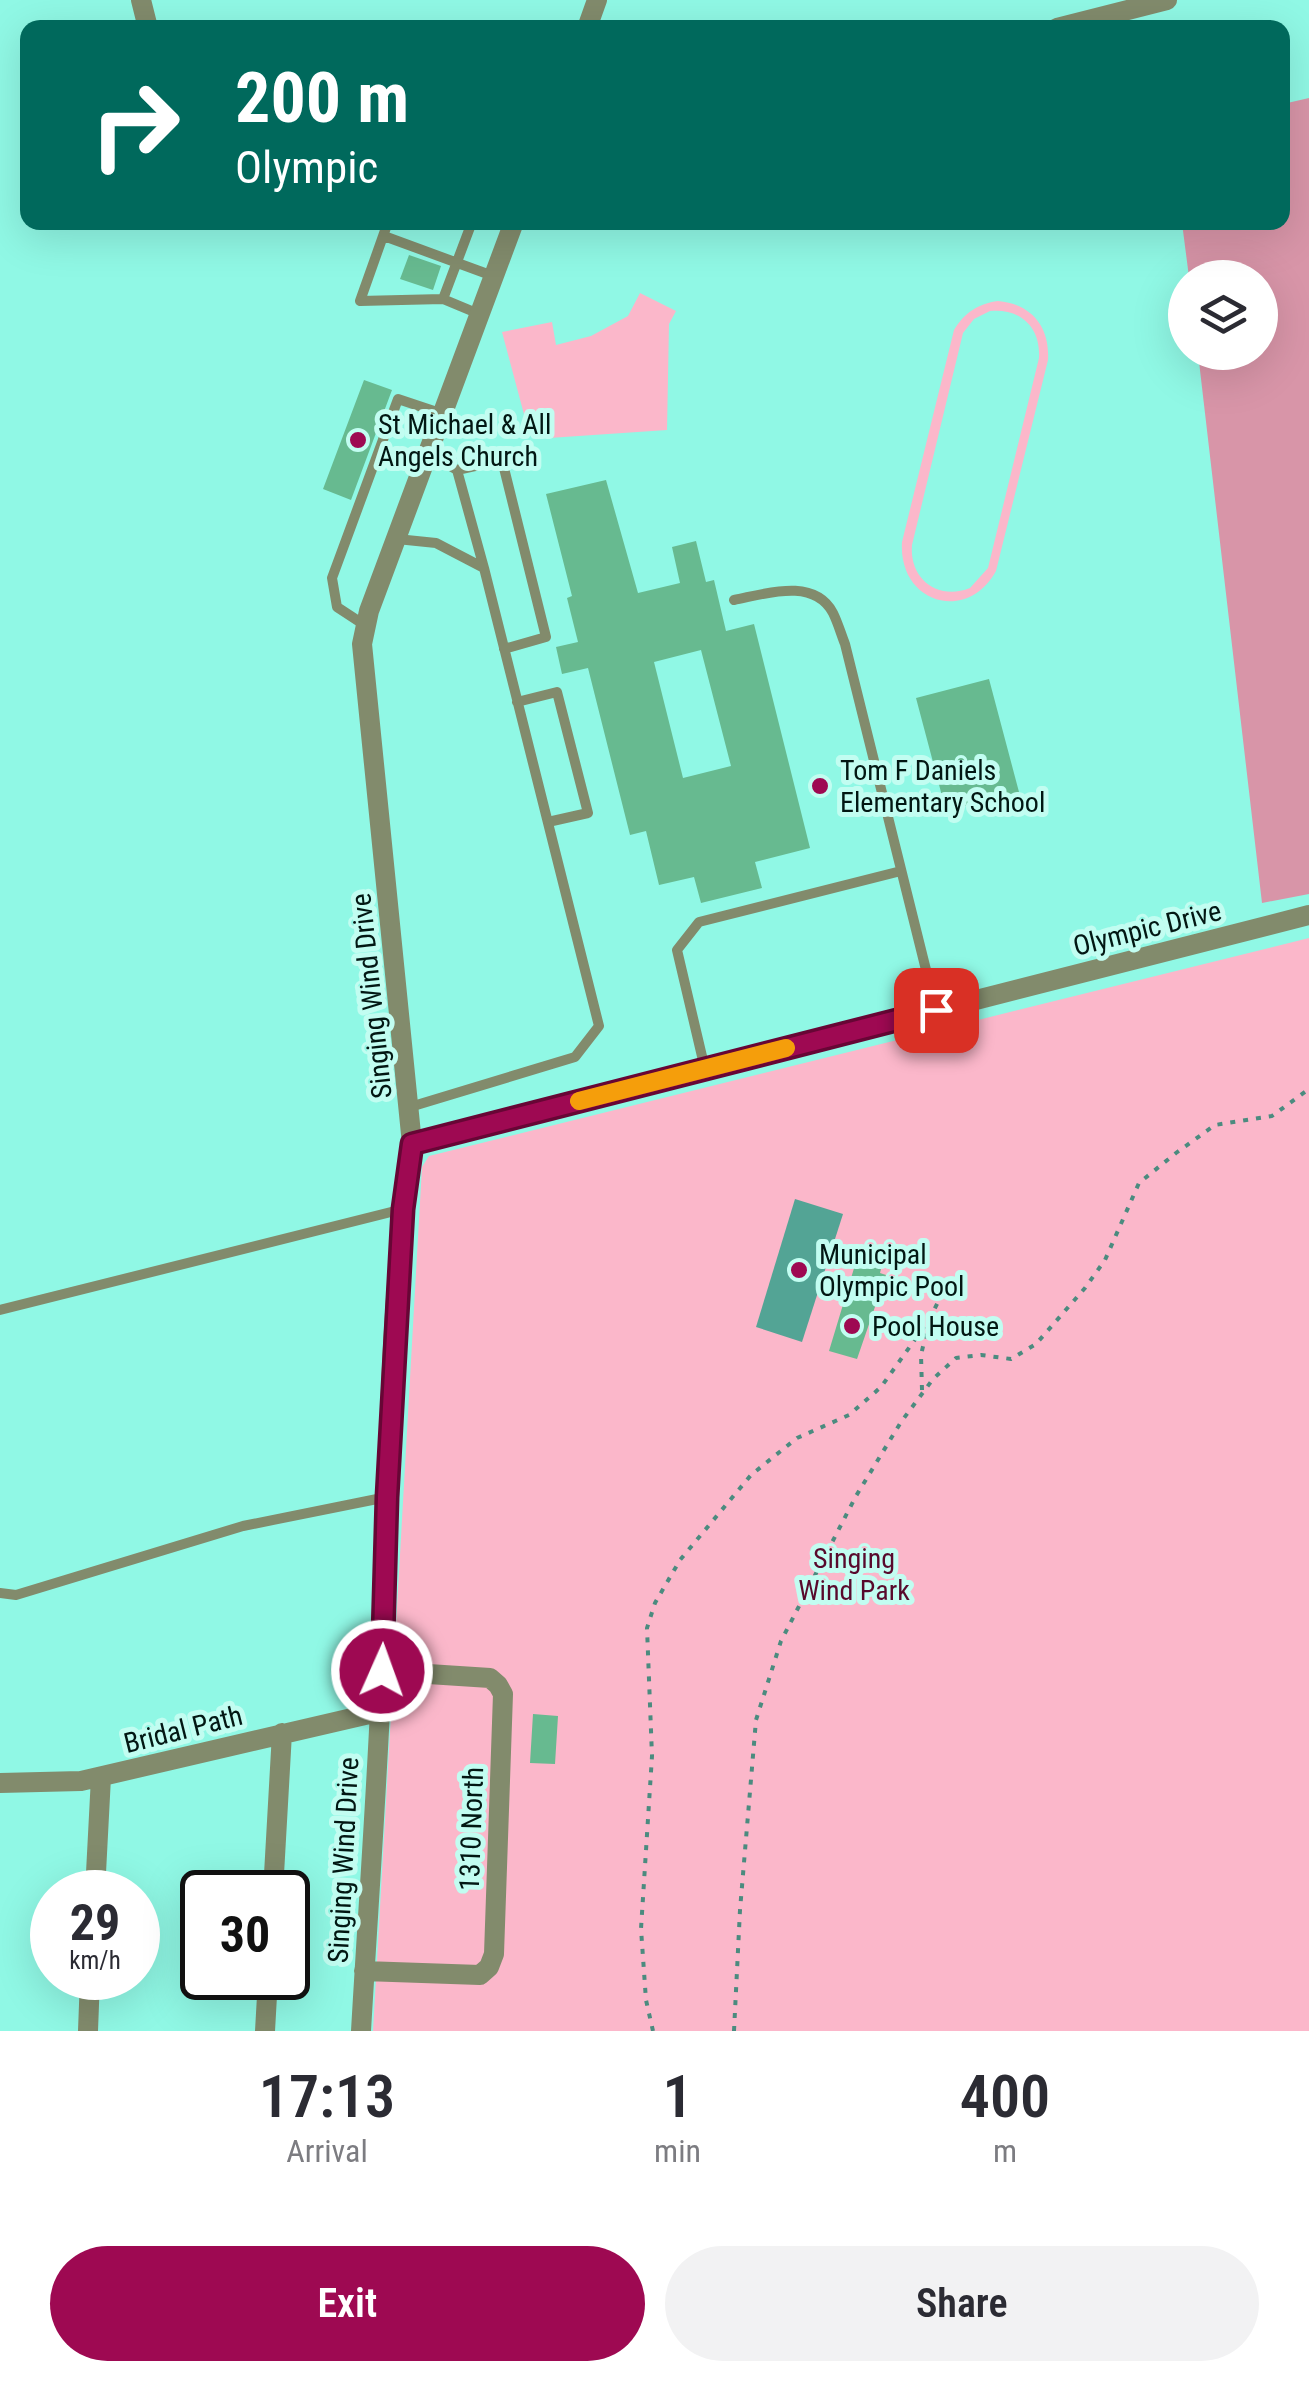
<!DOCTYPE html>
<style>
:root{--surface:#fff;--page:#f2f2f3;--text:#2b2b33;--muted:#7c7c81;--accent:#9e0952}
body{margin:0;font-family:"Roboto Condensed",sans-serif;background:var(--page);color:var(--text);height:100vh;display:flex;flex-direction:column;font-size:38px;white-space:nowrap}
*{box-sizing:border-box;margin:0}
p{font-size:32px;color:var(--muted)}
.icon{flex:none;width:55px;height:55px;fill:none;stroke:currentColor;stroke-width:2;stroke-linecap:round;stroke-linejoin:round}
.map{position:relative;height:2031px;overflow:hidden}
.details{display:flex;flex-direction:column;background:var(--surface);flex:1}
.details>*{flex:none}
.banner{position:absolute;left:20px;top:20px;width:1270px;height:210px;border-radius:20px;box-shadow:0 10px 40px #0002;background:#00695c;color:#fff;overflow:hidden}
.tools{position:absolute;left:1168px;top:260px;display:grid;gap:20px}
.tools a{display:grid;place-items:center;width:110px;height:110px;border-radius:50%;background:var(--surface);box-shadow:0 10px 40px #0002;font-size:50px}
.speed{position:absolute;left:30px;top:1870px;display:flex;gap:20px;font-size:50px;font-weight:700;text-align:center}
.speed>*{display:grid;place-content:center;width:130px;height:130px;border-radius:50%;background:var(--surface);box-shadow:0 10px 40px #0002;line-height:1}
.speed small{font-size:25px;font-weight:400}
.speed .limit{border:5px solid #111;border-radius:15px;background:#fff;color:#111}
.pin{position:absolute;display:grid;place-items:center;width:85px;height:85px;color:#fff;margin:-42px;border-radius:20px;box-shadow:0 5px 15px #0006}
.me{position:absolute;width:110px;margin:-55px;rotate:2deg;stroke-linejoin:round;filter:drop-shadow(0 0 8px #0008)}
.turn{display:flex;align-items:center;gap:35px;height:210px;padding:0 50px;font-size:45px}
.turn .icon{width:130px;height:130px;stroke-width:2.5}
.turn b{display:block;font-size:70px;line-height:85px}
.eta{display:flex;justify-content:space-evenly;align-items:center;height:170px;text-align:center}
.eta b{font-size:60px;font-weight:600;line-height:70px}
.cta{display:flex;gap:20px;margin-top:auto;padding:20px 50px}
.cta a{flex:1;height:115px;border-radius:60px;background:var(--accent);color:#fff;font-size:40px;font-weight:600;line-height:115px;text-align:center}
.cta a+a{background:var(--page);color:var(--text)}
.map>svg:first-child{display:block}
</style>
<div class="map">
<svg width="1309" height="2031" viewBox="0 0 1309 2031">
<rect width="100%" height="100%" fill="#90f8e5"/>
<!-- green -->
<path fill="#fbb7ca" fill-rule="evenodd" d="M640,293L676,311L669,324L667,430L549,438L542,432L529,433L502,332L552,322L556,345L591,336L628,316Z
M998,301C1031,304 1050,326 1048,360L996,571C967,624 898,603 902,542L954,330C965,312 978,304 998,301ZM990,311C1020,308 1041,327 1039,358L988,568L970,588C938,601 909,579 912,545L963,333L974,319Z
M1309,938V2031H373L422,1167L429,1156Z"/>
<!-- forest -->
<path fill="#d895a8" d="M1309,98V894L1262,903L1198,353L1260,352V278L1189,277L1182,223L1282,222L1283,104Z"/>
<!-- water -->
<path fill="#53a495" d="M795,1199L843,1214L802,1342L756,1327Z"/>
<!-- building -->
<path fill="#67ba90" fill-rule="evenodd" d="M409,255L441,266L433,290L400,279Z
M364,380L392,390L351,500L323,489Z
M606,480L638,593L680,583L672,547L696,541L706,582L714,580L726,631L754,624L810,848L755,862L762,888L701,903L694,877L659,885L646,831L630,835L588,668L562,674L556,647L578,642L567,598L572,596L546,494ZM701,650L731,766L683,778L654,662Z
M989,679L1019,792L946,811L916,698Z
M863,1263L881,1269L880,1273L886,1275L857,1359L829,1351L855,1265L861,1267Z
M533,1714L558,1716L555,1764L530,1763Z"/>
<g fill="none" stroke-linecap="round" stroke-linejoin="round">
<!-- path -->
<path stroke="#4b8b7f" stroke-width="4" stroke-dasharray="5 8" stroke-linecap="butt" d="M922,1390L921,1355L928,1325
M653,2031L646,2000L641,1929L652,1756L647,1628L655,1603L680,1560L751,1475L797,1438L849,1415L881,1387L929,1320L947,1284
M734,2031L740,1910L756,1720L781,1641L856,1496L901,1422L933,1379L956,1358L981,1355L1011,1359L1036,1344L1085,1288L1105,1260L1139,1183L1176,1153L1215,1125L1272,1116L1309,1089"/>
<!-- lane -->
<path stroke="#828b6c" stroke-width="10" d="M388,222L360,301L443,299L479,314
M384,236L493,276
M443,299L472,222
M429,454L457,470L484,568
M457,470L502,460L546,637L504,649
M397,539L436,543L484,568L599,1026L575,1057L410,1107
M734,600C765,594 814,577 833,613C838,623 841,634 845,644L936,1010
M366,626L337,607L332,578L398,399L443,414
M517,702L557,692L588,813L548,822
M705,1069L677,950L699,922L901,871
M0,1310L403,1209
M0,1593L16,1595L243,1526L387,1497"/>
<!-- street -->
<path stroke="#828b6c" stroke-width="20" d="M141,0L148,28
M587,28L597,0
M1057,28L1167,0
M412,1144L1309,915
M0,1783L81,1781L378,1712
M95,1892L101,1777
M273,1892L282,1733
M364,1971L480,1975L489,1967L494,1954L503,1694L498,1685L490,1678L382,1671
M88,2031L90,1978
M265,2031L268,1978
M361,2031C368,1910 377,1788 382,1667C389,1493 387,1316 412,1144L362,644L369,611L514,222"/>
</g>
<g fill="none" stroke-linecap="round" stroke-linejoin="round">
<defs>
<path id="route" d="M382,1671L387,1497L403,1209L412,1144L936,1010"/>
</defs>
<!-- route casing -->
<use href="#route" stroke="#670635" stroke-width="25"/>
<!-- route -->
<use href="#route" stroke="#9e0952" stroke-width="18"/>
<!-- slow -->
<path stroke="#f59e0b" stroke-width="18" d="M579,1101L786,1048"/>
</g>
<!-- markers -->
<g fill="#9e0952" stroke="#c2fdf1" stroke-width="4">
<circle cx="358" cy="440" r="10"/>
<circle cx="820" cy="786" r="10"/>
<circle cx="799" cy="1270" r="10"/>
<circle cx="852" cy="1326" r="10"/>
</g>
<g text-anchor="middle" stroke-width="10" stroke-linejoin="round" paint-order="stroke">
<!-- poi labels -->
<g font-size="28" fill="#021713" stroke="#c2fdf1" text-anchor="start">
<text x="378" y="434">St Michael &amp; All<tspan x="378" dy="32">Angels Church</tspan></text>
<text x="840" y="780">Tom F Daniels<tspan x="840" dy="32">Elementary School</tspan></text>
<text x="819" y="1264">Municipal<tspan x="819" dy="32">Olympic Pool</tspan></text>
<text x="872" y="1336">Pool House</text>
</g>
<!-- street labels -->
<g font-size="28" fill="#021713" stroke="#c2fdf1">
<text transform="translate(1147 928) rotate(-14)" y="10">Olympic Drive</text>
<text transform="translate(371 996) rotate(-96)" y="10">Singing Wind Drive</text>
<text transform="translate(183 1729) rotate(-14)" y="10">Bridal Path</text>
<text transform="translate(471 1829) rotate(-88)" y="10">1310 North</text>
<text transform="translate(343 1860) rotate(-87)" y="10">Singing Wind Drive</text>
</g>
<!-- park labels -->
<g font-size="28" fill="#58092c" stroke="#c2fdf1">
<text x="854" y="1568">Singing<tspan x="854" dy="32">Wind Park</tspan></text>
</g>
</g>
</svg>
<div class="tools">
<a><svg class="icon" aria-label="layers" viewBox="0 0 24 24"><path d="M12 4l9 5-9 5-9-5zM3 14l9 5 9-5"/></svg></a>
</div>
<div class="speed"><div>29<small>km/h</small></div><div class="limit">30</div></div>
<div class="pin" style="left:936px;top:1010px;background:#d93025"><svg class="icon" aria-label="arrive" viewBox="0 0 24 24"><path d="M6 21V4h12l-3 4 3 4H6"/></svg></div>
<svg class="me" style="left:382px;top:1671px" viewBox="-20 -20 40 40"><circle r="17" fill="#9e0952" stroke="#fff" stroke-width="3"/><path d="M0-11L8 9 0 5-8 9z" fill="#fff"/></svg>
<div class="banner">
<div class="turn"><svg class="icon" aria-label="right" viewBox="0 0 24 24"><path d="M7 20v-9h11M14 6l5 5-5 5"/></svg><div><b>200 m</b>Olympic</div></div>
</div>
</div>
<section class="details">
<div class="eta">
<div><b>17:13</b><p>Arrival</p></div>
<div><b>1</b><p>min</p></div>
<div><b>400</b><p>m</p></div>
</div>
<div class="cta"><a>Exit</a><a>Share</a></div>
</section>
